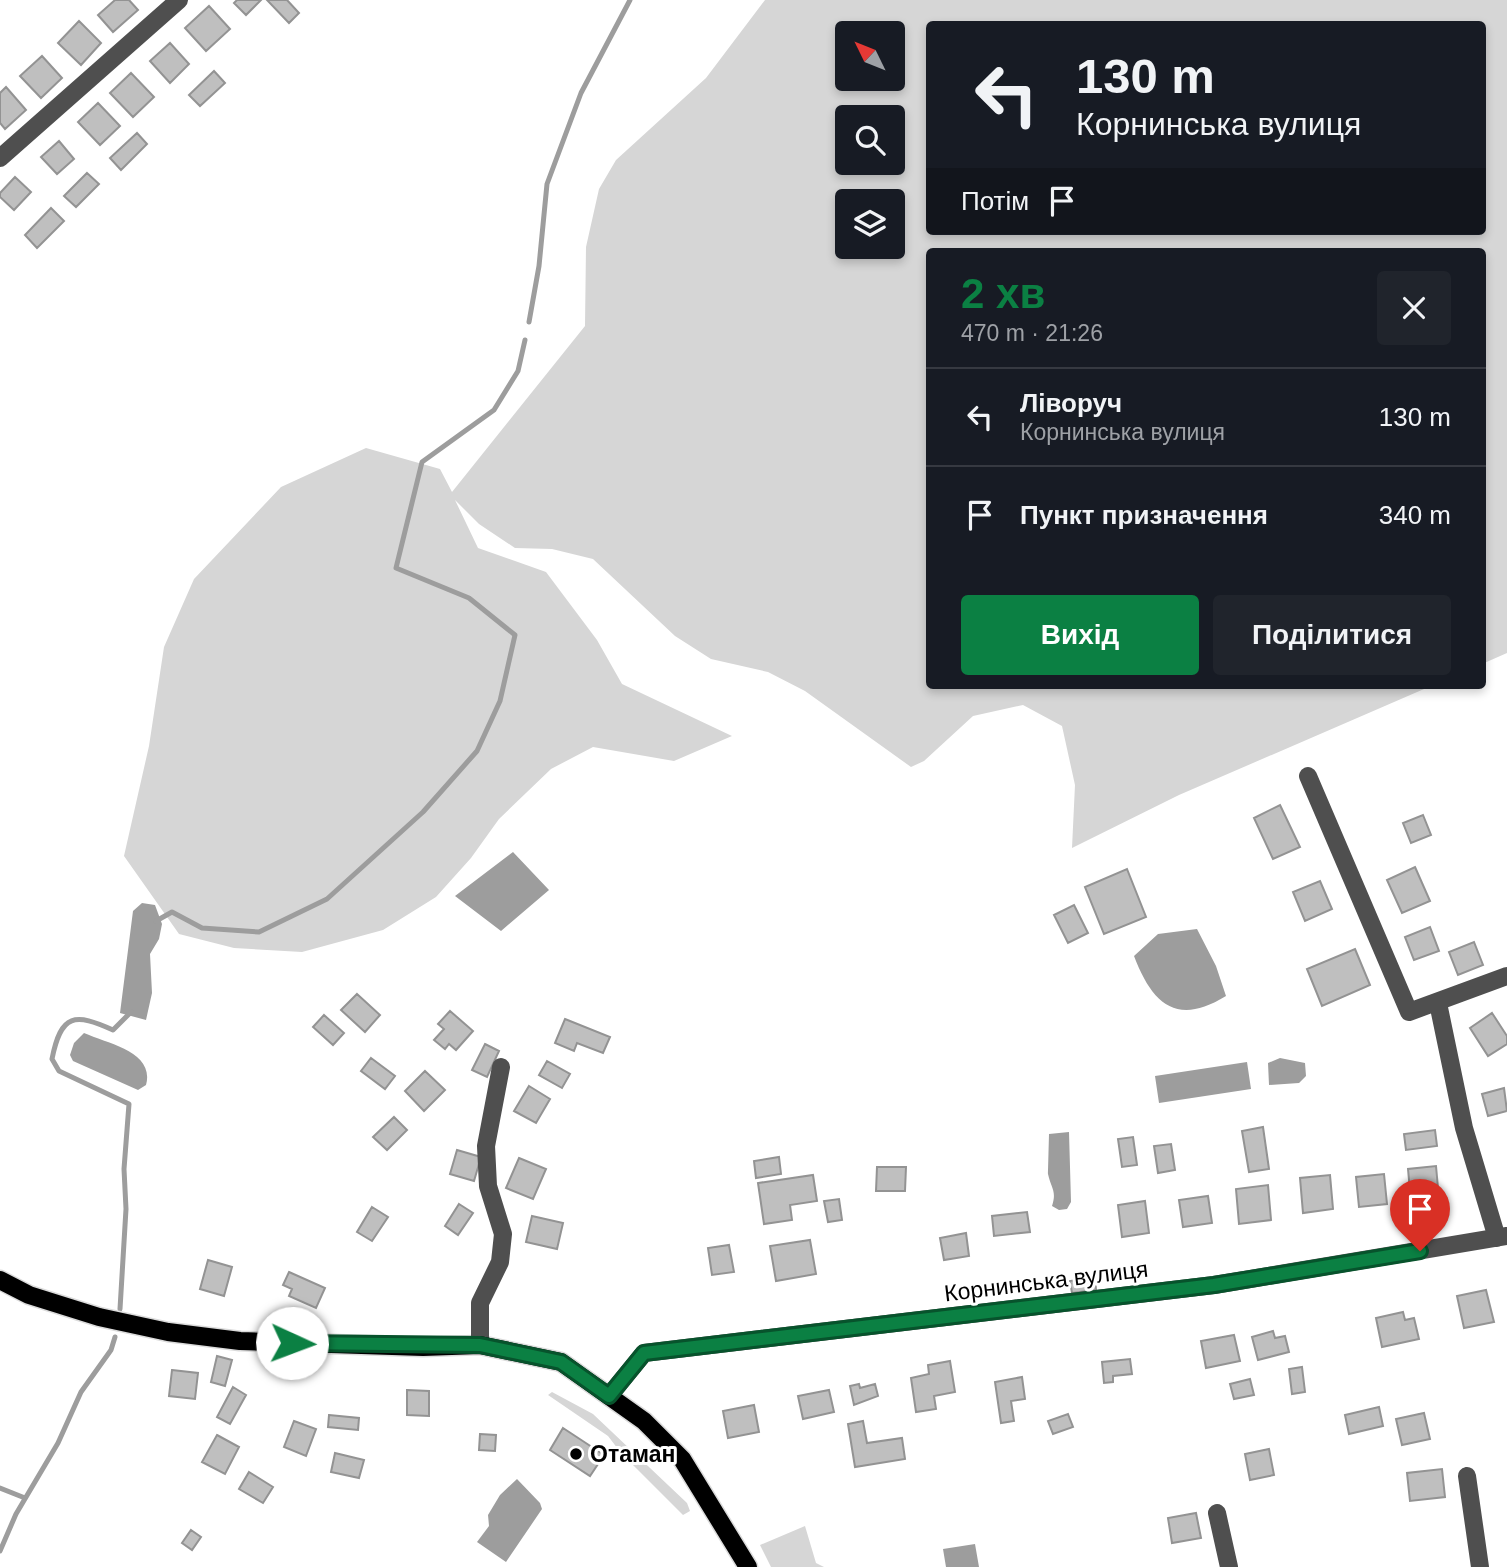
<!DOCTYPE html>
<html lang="uk">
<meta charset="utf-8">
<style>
:root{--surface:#171b24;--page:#20242c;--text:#f1f3f6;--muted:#9ea1a6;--line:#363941;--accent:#0b8043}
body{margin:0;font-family:Helvetica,sans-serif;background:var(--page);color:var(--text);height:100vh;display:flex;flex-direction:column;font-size:26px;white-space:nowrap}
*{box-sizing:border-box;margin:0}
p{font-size:23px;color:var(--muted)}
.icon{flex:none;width:38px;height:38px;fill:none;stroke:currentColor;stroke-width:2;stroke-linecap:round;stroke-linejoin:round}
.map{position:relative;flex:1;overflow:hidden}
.drawer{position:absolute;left:926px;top:248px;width:560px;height:441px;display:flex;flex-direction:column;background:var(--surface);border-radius:7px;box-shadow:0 4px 10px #0003}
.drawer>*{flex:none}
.top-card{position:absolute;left:926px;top:21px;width:560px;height:214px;border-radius:7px;box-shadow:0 4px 10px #0003;background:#171b24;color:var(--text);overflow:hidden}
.needle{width:46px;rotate:313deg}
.fabs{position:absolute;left:835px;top:21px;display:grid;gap:14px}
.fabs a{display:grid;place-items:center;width:70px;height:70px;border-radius:7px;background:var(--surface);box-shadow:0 4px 10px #0003;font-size:35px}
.pin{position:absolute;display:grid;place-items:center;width:60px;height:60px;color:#fff;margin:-72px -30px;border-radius:50% 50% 50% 0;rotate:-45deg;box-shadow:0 0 7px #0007}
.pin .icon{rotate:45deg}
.me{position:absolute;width:77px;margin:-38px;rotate:92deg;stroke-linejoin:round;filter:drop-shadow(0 0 5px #0008)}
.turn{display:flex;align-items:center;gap:24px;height:147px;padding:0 35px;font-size:32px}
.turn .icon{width:91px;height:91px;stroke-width:2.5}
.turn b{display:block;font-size:49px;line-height:60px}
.then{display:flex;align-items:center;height:66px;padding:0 35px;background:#0003;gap:14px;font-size:26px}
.round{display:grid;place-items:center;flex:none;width:74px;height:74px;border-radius:7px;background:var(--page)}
.headline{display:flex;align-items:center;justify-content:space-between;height:119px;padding:0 35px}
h1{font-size:42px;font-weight:600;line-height:52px;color:var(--accent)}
.primary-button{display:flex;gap:14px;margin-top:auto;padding:14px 35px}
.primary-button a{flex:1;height:80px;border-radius:7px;background:var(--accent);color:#fff;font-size:28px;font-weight:600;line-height:80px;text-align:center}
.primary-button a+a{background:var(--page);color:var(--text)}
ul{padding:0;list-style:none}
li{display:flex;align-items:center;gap:21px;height:98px;padding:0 35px;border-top:2px solid var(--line)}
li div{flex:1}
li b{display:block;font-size:26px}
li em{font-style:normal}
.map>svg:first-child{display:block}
</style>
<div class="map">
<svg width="1507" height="1567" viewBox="0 0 1507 1567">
<rect width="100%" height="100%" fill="#fff"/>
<!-- green -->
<path fill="#d6d6d6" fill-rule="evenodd" d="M765,0H1507V653L1482,664V252H929V686H1431L1179,795L1072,848L1075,785L1062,726L1023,705L973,716L924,761L911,767L805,691L768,672L711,659L675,636L593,559L552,549L515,548L479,524L455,500L478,548L546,572L597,640L622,684L732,736L674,761L593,747L551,769L499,819L471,858L436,897L383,930L302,952L234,948L179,934L124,856L149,746L164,647L194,579L281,487L366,448L440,469L452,492L585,326L586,247L599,189L616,160L706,78ZM929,24H1482V231H929ZM847,33H892V79H847ZM892,117V163H847V117ZM847,201H892V247H847Z
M552,1392L593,1414L687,1503L690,1511L683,1515L621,1453L608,1436L548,1395Z
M805,1526L816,1563L824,1567H771L760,1545Z"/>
<!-- water -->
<path fill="#9d9d9d" d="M513,852L549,890L501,931L455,896Z
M142,903L155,905L162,924L159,939L150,954L152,993L146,1020L120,1013L133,911Z
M1197,929L1216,966L1226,996C1176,1027 1152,1003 1134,956L1158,934Z
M84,1033C109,1044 155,1052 146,1085L138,1090L73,1061L70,1055L74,1043Z
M1280,1058L1305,1063L1306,1076L1299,1083L1269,1085L1268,1063Z
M1247,1062L1251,1089L1159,1103L1155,1076Z
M1069,1132L1071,1202L1067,1209L1059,1210L1052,1206C1057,1191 1051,1188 1048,1174C1048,1172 1049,1137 1049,1134Z
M517,1479L540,1503L542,1509L506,1562L477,1542L489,1526L488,1515L500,1495Z
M975,1544L979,1567H946L943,1549Z"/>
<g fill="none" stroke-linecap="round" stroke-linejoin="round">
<!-- stream -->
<path stroke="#9d9d9d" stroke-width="5" d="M529,322L539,266L547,184L581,93L630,0
M156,921L172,912L202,928L259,932L327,899L423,812L477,751L500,701L515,635L469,598L396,568L422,462L494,410L518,371L525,340
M120,1309L126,1209L124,1169L129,1104L59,1071L52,1059C61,1013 75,1013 113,1030L131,1012
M0,1488L25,1498
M0,1551L16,1514L58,1443L81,1392L111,1350L115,1337"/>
</g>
<!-- building -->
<path fill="#bfbfbf" stroke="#939393" stroke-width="2" d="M115,0H129L138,10L113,32L98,15Z
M237,0H261L246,15L234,3Z
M267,0H287L299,13L289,23Z
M209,6L230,29L206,51L185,28Z
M79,21L101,43L81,65L58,43Z
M170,43L189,64L170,83L150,61Z
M42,56L62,78L41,98L20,76Z
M214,71L225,83L200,106L189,95Z
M131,73L154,97L133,117L110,93Z
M6,87L26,110L5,129L0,123V93Z
M98,103L120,126L100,145L78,122Z
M137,133L147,144L121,170L110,158Z
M59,141L74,159L57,174L41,157Z
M87,173L99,184L76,207L64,196Z
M15,177L31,192L14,210L0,197V193Z
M51,208L64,221L37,248L25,235Z
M1280,805L1300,847L1273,859L1254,818Z
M1423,815L1431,835L1411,843L1403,823Z
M1415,867L1430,901L1402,913L1387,880Z
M1127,869L1146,917L1104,934L1085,887Z
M1320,881L1332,909L1305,921L1293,892Z
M1074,905L1088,933L1068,943L1054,915Z
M1430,927L1439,951L1414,960L1405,937Z
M1474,942L1483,965L1458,975L1449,952Z
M1355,949L1370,985L1322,1006L1307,969Z
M357,994L380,1015L365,1032L341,1010Z
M450,1011L473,1031L456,1050L449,1044L445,1049L434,1040L444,1029L438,1024Z
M1492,1013L1507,1036V1044L1488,1056L1470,1028Z
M324,1015L344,1033L333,1045L313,1027Z
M565,1019L610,1037L603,1053L577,1043L574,1051L555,1043Z
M485,1044L499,1051L487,1077L472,1070Z
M371,1058L395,1076L385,1089L361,1071Z
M547,1061L570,1074L562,1088L539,1075Z
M425,1071L445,1090L424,1111L405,1091Z
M529,1086L550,1099L536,1123L514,1111Z
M1504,1088L1507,1111L1488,1116L1482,1094Z
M394,1117L407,1130L387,1150L373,1137Z
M1263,1127L1269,1169L1249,1172L1242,1131Z
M1435,1130L1437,1146L1406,1150L1404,1134Z
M1133,1137L1137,1165L1122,1167L1118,1139Z
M1171,1144L1175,1170L1158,1173L1154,1146Z
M457,1150L481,1157L474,1181L450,1174Z
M779,1157L781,1174L756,1178L754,1161Z
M519,1158L546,1169L533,1199L506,1188Z
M1436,1166L1439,1199L1411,1202L1408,1169Z
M877,1167H906L905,1191H876Z
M1384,1174L1387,1204L1359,1207L1356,1177Z
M813,1175L817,1201L790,1205L792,1220L764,1224L758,1183Z
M1330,1175L1333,1209L1303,1213L1300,1178Z
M1268,1185L1271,1220L1239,1224L1236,1189Z
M1208,1196L1212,1223L1183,1227L1179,1200Z
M839,1199L842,1220L828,1222L824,1201Z
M1145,1201L1149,1233L1122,1237L1118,1205Z
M459,1204L473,1213L458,1235L445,1226Z
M372,1207L388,1217L372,1241L357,1232Z
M1027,1212L1030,1232L994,1236L992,1216Z
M532,1216L563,1223L557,1249L526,1242Z
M966,1233L969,1256L944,1260L940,1238Z
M810,1240L816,1274L776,1281L770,1246Z
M729,1245L734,1272L712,1275L708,1248Z
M208,1260L232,1267L224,1296L200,1289Z
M289,1272L325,1288L316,1308L289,1296L292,1289L283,1285Z
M1095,1277L1096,1290L1072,1293L1070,1281Z
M1486,1290L1494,1322L1464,1328L1457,1296Z
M1403,1312L1405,1320L1414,1318L1419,1339L1382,1347L1376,1318Z
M1273,1331L1275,1338L1285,1336L1289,1352L1258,1360L1252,1337Z
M1234,1335L1240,1361L1206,1368L1201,1341Z
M217,1356L232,1360L225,1386L211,1382Z
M1130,1359L1132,1374L1113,1376V1382L1104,1383L1102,1362Z
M950,1361L955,1392L934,1396L936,1409L916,1412L911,1378L929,1374L928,1365Z
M1302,1367L1305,1392L1292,1394L1289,1369Z
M172,1370L198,1373L195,1399L169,1396Z
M1022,1377L1025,1399L1011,1401L1014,1421L1001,1423L995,1382Z
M1250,1379L1254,1395L1234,1399L1230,1384Z
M859,1384L860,1388L875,1384L878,1396L854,1405L850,1386Z
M233,1387L246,1395L230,1424L217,1417Z
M407,1390L429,1391V1416L407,1415Z
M829,1390L834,1412L803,1419L798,1396Z
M754,1405L759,1432L728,1438L723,1411Z
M1379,1407L1383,1426L1349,1434L1345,1415Z
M1424,1413L1430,1439L1402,1445L1396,1419Z
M1068,1414L1073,1427L1053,1434L1048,1421Z
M329,1415L359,1418L358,1430L328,1427Z
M294,1421L316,1429L306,1456L284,1447Z
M863,1421L867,1443L902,1438L905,1459L855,1467L848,1424Z
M563,1428L604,1455L590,1476L550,1450Z
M480,1434L496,1435L495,1451L479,1450Z
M217,1435L239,1447L225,1474L202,1462Z
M1269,1449L1274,1475L1250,1480L1245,1454Z
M335,1453L364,1460L359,1478L331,1472Z
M1442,1469L1445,1497L1410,1501L1407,1473Z
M249,1472L273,1487L263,1503L239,1489Z
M1196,1513L1201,1538L1172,1543L1168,1518Z
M191,1530L201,1537L192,1550L182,1543Z"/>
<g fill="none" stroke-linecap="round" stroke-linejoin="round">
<defs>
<path id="major" d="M0,1280L29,1295L99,1317L168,1332L240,1341L423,1347L480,1345L561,1362L644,1421L682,1459L748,1567"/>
</defs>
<!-- major casing -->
<use href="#major" stroke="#dbdbdb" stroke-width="21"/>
<!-- minor -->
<path stroke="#4f4f4f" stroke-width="18" d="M0,158L179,0
M1308,776L1409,1012L1507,976
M1438,1003L1464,1128L1497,1238
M480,1345V1303L500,1262L503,1234L488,1186L486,1146L501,1067
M609,1396L644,1353L1214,1285L1507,1236
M1467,1476L1480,1567
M1217,1513L1229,1567"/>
<!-- major -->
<use href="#major" stroke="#000" stroke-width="18"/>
</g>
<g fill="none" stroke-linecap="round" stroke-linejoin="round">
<defs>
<path id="route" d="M292,1343L480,1345L561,1362L609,1396L644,1353L1214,1285L1420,1251"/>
</defs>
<!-- route casing -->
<use href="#route" stroke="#07532c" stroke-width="18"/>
<!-- route -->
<use href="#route" stroke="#0b8043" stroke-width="12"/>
</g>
<!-- markers -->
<circle fill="#000" stroke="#fff" stroke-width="2.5" cx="576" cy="1454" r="7"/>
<g text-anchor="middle" stroke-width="6" stroke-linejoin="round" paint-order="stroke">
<!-- street labels -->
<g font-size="23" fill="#000" stroke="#fff">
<text transform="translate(1046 1281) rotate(-7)" y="8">Корнинська вулиця</text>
</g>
<!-- poi labels -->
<g font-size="23" font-weight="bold" fill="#000" stroke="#fff" text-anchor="start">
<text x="590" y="1462">Отаман</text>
</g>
</g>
</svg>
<div class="fabs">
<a><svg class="needle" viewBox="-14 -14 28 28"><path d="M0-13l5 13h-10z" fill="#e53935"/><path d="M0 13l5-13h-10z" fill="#9ea1a6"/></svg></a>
<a><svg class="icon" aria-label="search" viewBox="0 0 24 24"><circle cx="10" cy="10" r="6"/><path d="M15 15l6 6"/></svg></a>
<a><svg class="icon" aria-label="layers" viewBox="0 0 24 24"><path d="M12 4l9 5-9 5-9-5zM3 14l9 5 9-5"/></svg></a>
</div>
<div class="pin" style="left:1420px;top:1251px;background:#d93025"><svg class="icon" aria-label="arrive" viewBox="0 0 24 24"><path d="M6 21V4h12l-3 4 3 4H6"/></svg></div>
<svg class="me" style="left:292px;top:1343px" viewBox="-20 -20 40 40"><circle r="19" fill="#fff"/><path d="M0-13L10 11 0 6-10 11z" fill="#0b8043"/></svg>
<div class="top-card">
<div class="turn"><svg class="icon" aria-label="left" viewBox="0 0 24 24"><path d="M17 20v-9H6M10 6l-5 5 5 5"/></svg><div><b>130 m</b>Корнинська вулиця</div></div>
<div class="then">Потім<svg class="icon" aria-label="arrive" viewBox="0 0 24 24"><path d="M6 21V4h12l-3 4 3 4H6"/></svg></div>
</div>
<section class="drawer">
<div class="headline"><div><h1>2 хв</h1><p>470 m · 21:26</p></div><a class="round"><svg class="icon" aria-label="close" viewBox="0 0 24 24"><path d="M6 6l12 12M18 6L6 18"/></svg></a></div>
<ul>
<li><svg class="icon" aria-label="left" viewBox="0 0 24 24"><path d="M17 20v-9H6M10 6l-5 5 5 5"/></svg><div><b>Ліворуч</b><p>Корнинська вулиця</p></div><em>130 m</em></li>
<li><svg class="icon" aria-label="arrive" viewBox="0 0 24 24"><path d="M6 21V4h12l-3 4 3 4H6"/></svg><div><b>Пункт призначення</b></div><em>340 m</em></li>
</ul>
<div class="primary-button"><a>Вихід</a><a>Поділитися</a></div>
</section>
</div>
